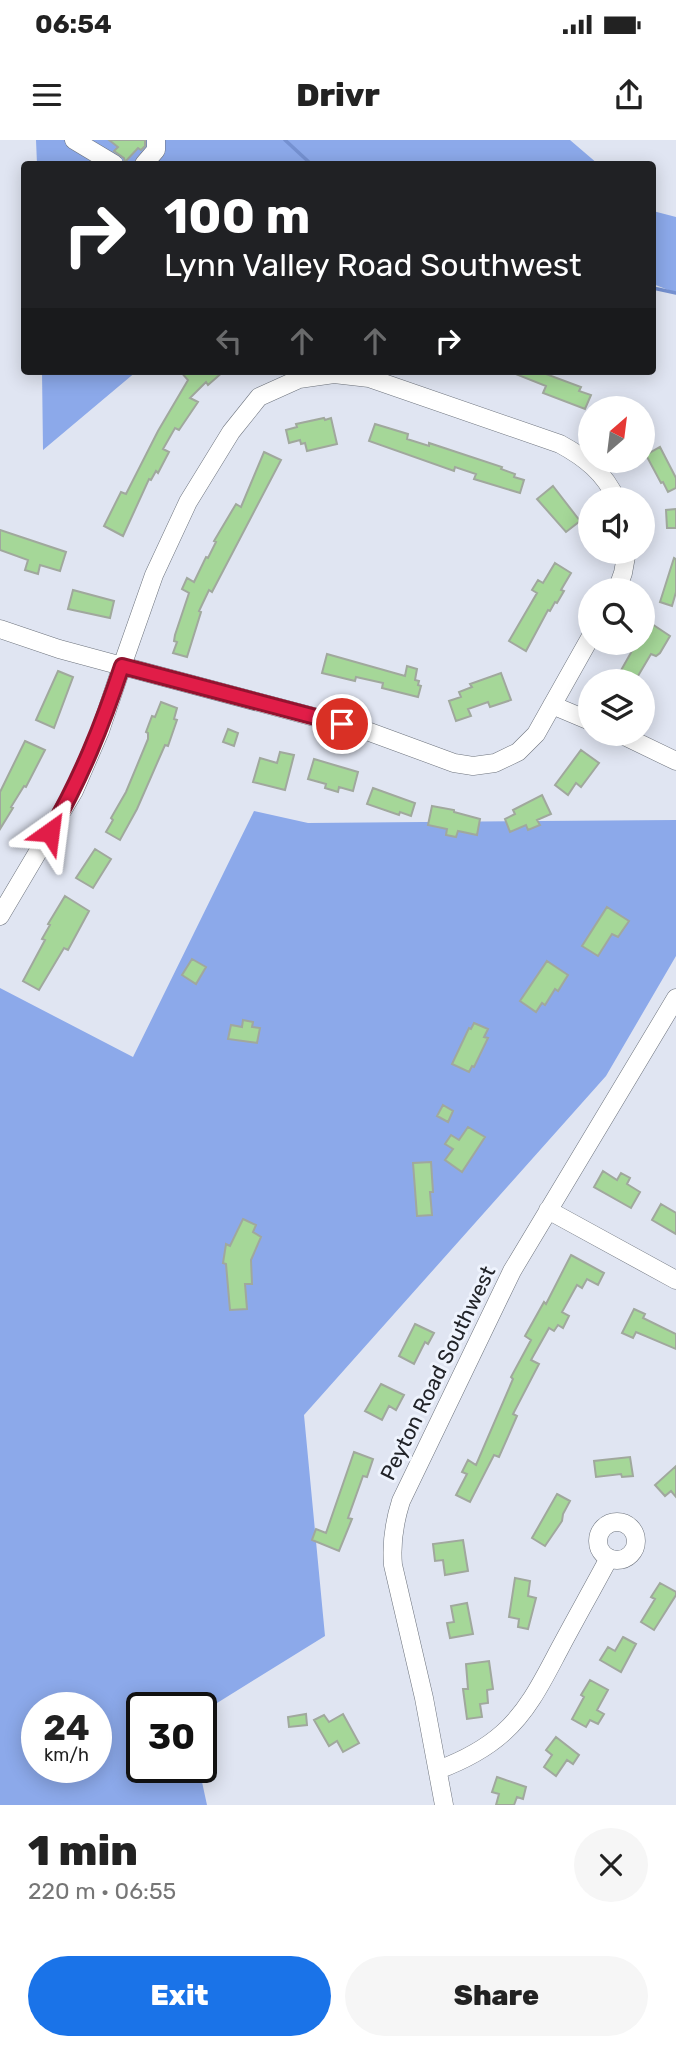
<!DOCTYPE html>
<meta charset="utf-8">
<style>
:root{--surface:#fff;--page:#f6f6f6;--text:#222;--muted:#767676;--accent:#1a73e8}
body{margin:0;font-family:Rubik,sans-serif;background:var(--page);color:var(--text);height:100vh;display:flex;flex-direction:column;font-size:26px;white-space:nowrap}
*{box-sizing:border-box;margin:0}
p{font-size:23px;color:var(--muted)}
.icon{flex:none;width:38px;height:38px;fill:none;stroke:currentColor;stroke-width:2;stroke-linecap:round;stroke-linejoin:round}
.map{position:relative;height:1665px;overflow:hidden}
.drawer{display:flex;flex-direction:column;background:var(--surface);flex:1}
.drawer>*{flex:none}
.guide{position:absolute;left:21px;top:21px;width:635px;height:214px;border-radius:7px;box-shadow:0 4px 18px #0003;background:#202124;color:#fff;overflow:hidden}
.needle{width:46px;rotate:28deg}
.controls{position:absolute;left:578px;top:256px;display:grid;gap:14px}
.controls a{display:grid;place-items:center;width:77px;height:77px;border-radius:50%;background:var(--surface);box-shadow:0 4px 18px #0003;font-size:35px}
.speed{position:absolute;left:21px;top:1552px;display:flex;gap:14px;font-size:35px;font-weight:700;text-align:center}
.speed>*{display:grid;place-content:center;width:91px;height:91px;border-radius:50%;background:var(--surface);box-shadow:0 4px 18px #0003;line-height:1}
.speed small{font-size:18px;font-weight:400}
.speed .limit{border:4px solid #111;border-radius:10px;background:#fff;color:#111}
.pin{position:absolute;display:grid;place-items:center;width:60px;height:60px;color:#fff;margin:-30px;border:4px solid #fff;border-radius:50%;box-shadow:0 2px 7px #0007}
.me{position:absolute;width:77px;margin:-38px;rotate:31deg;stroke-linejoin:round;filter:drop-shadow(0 0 5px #0008)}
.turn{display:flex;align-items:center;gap:24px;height:147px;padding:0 28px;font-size:32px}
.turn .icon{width:91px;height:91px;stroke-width:2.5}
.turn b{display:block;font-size:49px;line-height:60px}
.lanes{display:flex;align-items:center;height:66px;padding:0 28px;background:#0003;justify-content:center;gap:35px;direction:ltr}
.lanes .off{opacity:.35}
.round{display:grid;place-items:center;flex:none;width:74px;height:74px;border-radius:37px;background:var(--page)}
.overview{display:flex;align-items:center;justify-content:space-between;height:119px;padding:0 28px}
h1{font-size:42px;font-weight:800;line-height:52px}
.primary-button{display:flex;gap:14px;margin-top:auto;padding:14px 28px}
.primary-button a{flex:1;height:80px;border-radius:42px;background:var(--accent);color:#fff;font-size:28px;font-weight:800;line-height:80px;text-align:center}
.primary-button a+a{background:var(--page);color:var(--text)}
.status{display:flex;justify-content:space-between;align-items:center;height:49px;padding:0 35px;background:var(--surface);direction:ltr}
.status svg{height:19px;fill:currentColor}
header{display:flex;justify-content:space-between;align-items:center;height:91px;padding:0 28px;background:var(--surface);font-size:32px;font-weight:800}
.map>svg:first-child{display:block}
</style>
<div class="status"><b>06:54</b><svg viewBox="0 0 49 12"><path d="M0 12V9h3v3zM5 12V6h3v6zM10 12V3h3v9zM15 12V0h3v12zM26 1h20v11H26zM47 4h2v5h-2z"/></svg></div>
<header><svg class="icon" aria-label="menu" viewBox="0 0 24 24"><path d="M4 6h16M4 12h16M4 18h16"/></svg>Drivr<svg class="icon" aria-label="share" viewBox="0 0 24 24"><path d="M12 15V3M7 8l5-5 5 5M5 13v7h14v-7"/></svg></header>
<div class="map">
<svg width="676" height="1665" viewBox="0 0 676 1665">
<rect width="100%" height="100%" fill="#e0e5f2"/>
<!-- forest -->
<path fill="#8ca9ea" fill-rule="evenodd" d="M36,0H570L598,24H37Z
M653,71L676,77V153L653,144Z
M42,231H137L43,310Z
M254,671L308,683L676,680V816L606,936L304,1275L325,1496L201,1573V1568H142V1628H199L207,1665H0V848L133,917ZM37,1568H96V1628H37Z"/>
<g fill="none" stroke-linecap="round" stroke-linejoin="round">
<!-- stream -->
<path stroke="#7591d1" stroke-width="3.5" d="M285,0L311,24
M653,148L676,153"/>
</g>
<!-- building -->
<path fill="#a5d798" stroke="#a0a89d" stroke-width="2" d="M109,0H145V6L141,10L138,8L125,22L124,18L114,11L118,7Z
M180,231H224L208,245L206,242L190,258L198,262L179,290L175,288L163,309L169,312L158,333L156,331L151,340L149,339L123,396L104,386L121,352L126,354L158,291L188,240Z
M508,231H538L581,247L579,251L591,255L585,269L543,253L546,246Z
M324,278L325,280L331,278L337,304L307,311L305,303L301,304L300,300L289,303L286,290L297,287L296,284Z
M375,284L408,294L407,299L429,306V303L502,327L501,329L515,334L514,337L524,340L520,353L474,339L476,334L455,327L454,331L369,301Z
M660,307L676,338V348L668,352L663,342L661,343L646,315Z
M264,312L281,320L212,452L209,450L199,471L201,472L187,517L173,513L177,502L174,501L175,495L189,453L182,449L187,438L194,442L206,417L208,418L216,402L214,401L236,364L241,367Z
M553,346L580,381L566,392L537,359Z
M676,369V388H667L666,370Z
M0,390L66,412L60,431L40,425L38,434L25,430L28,420L0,410Z
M674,418L676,419V452L672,466L660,462Z
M555,423L571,433L561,450L564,451L557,463L555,462L550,471L548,470L526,511L509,501L537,453L532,450L538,440L543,443Z
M73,450L114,461L110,478L68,469Z
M649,482L670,496L660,513L656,516L651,514L635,541H615L637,502H642V494Z
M327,514L405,536L407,526L417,529L415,540L419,541L418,545L421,546L418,557L382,548L383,543L356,537L355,541L322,533Z
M58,531L73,537L54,588L36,580Z
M501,533L511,560L490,567L488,562L468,569L471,576L456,581L449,561L461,557L459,552L472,547L470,544Z
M161,562L177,568L174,579L177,580L168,606L165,605L137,669L120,700L106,692L113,680L111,678L126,652L148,599V593L146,592L152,576L155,577Z
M228,589L238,593L234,606L223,602Z
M25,601L45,610L26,647L24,646L11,667L13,668L0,689V652Z
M581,610L599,623L581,647L576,643L568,655L555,645Z
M280,612L294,615L285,650L253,642L260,618L277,623Z
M314,619L358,632L353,651L339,647L338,652L325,648L326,644L308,639Z
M373,648L415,663L411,676L400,672L399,675L367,664Z
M542,655L551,674L537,680L540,685L528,690L526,685L510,692L505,679L515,674L513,670Z
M432,666L454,670V672L480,679L477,695L458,691L456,697L446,695L447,689L428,685Z
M95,709L111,719L93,748L76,738Z
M65,756L89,771L68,810L64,808L39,850L23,841L45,800L42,799L50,785L48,784Z
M607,767L629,781L618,797L612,794L598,816L582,806Z
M192,819L206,827L196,844L182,835Z
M547,821L568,835L558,851L555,849L545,865L542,863L536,872L520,861Z
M243,880L253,882L252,887L260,888L257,903L228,899L231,885L242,887Z
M474,883L488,889L484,897L488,898L474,927L472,926L469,932L452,924L469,888L471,889Z
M443,965L453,971L448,982L437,976Z
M468,987L485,997L462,1032L445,1020L453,1009L445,1004L451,995L459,1000Z
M431,1022L433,1052H430L432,1075L417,1076L413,1023Z
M603,1031L617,1040L621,1033L630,1038L627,1044L640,1052L631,1068L594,1047Z
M661,1064L676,1073V1094L652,1080Z
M243,1079L256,1085L253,1092L261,1097L251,1120L252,1144H245L247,1169L230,1170L226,1124L223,1123L226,1104L230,1106Z
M571,1115L604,1133L598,1145L587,1139L582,1148L577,1145L562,1172L569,1176L563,1188L558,1185L554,1191L549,1188L531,1220L539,1224L513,1274L517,1276L499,1317L494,1315L470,1362L456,1355L467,1334L462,1332L468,1320L476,1325L513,1239L511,1237L531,1200L525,1196L544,1162L546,1164Z
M634,1169L645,1174L643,1178L676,1194V1209L636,1192L633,1198L622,1193Z
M415,1184L434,1193L428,1204L425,1202L414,1224L399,1216Z
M381,1244L404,1255L396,1270L389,1266L382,1280L365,1271Z
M354,1312L373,1319L367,1337L363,1336L348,1378L352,1379L339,1411L312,1400L316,1389L326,1393Z
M630,1317L633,1336L622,1337L621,1334L596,1337L594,1321Z
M676,1326V1357L671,1351L665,1356L655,1345Z
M557,1354L570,1361L563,1374L562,1381L545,1406L532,1398Z
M463,1400L468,1431L445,1435L443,1420L435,1421L433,1404Z
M515,1438L530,1441L528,1456L536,1458L528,1489L518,1487L519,1479L509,1477Z
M660,1443L676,1452V1455L654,1490L641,1482L655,1459L651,1457Z
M467,1463L473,1494L450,1498L447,1483L454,1482L451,1466Z
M623,1497L636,1504L621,1532L600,1520L608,1507L615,1511Z
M489,1521L493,1549L487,1550L488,1563L480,1564L482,1577L467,1579L463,1549H468L466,1524Z
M590,1540L608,1550L597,1570L604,1574L598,1584L590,1580L586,1587L572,1579L584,1557L581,1555Z
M306,1574L307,1585L289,1587L288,1577Z
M343,1574L359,1603L343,1612L337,1601L329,1606L314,1580L324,1575L329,1582Z
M556,1597L579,1615L573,1624L567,1620L556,1636L544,1627L552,1615L546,1610Z
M497,1637L526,1647L523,1659L517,1657L514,1665H496L499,1654L492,1652Z"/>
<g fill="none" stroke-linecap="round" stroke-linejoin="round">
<defs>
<path id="minor" d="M74,0L114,24
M144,24L156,10V1
M617,450L623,433L627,411
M0,489L59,509L122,526L100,591L74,651L0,776
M590,498L536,594L518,612L495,623L473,626L454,623L367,591L122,526L154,435L188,362L231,292L259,257L299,239L334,234L369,238L560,304C584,317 605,333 616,359
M552,565L590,581
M618,593L676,621
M548,1070L676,1140
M598 1401a19 19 0 1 1 38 0a19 19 0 1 1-38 0Z
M438,1630C462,1621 484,1610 503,1593C529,1570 544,1538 560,1508C576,1478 593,1448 609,1418
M444,1665L424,1558L393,1425C391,1402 394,1383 401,1361L512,1131L676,858"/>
</defs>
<!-- minor casing -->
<use href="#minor" stroke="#6d737d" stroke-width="19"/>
<!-- minor -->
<use href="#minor" stroke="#fff" stroke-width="18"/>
</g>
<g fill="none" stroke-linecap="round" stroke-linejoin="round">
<defs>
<path id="route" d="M50,692C81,638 102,586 122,526L342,584"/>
</defs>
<!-- route casing -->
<use href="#route" stroke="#92132f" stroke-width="18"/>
<!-- route -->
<use href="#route" stroke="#e11d48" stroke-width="12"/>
</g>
<g text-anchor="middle" stroke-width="6" stroke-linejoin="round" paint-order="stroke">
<!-- street labels -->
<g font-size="21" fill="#212328" stroke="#eef3fd">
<text transform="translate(438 1233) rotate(-64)" y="7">Peyton Road Southwest</text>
</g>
</g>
</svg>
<div class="controls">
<a><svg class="needle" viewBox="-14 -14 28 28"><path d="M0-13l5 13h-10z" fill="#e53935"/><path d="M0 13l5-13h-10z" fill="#767676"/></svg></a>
<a><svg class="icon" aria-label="sound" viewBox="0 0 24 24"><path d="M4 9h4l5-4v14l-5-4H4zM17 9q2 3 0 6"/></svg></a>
<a><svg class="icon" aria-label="search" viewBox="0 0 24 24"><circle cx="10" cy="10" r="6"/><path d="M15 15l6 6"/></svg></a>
<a><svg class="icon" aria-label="layers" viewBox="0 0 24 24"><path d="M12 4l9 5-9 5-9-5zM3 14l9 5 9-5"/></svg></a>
</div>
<div class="speed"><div>24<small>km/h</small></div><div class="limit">30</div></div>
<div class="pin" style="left:342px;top:584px;background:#d93025"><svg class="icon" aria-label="arrive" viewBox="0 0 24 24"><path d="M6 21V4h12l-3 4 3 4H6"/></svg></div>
<svg class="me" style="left:50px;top:692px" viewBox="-20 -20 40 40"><path d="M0-17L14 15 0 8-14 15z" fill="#e11d48" stroke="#fff" stroke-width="4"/></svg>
<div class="guide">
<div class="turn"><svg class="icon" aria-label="right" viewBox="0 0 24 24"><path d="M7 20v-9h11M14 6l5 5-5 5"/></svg><div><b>100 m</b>Lynn Valley Road Southwest</div></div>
<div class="lanes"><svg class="icon off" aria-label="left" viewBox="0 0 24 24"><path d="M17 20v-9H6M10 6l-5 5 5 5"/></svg><svg class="icon off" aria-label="ahead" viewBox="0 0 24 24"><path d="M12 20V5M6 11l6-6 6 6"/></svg><svg class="icon off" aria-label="ahead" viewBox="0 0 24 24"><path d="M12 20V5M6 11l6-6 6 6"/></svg><svg class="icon" aria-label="right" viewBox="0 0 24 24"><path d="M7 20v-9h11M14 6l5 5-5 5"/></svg></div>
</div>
</div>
<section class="drawer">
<div class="overview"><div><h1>1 min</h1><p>220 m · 06:55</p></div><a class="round"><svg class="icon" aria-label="close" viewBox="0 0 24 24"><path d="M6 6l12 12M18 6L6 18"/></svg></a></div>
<div class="primary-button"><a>Exit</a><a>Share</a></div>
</section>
